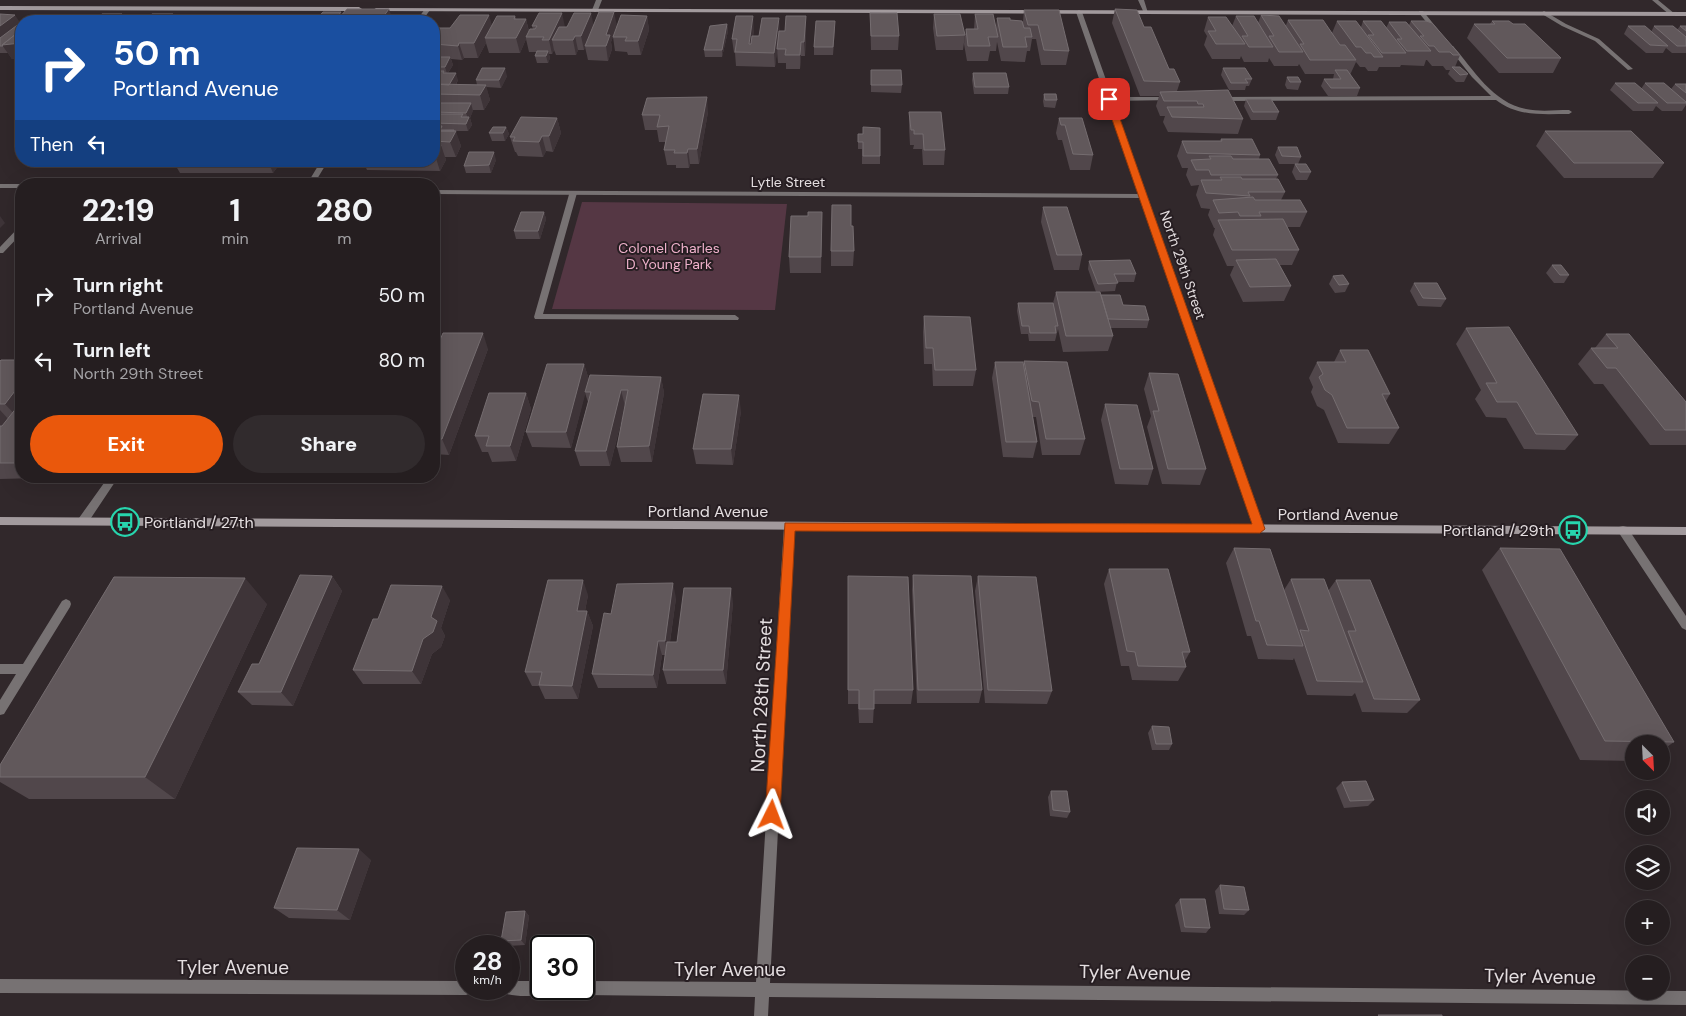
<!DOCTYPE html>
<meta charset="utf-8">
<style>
:root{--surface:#251e20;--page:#312b2d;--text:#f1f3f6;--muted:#a3a2a5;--line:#423c3e;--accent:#ea580c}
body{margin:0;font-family:"DM Sans",sans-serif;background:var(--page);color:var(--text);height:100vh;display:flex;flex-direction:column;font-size:19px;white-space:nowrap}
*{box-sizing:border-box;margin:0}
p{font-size:16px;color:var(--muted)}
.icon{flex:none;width:28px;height:28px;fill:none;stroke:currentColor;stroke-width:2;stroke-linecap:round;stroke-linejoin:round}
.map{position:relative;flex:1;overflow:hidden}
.side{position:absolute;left:15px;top:178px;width:425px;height:305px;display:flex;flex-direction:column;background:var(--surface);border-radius:20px;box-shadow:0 5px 20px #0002,0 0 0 1px var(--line)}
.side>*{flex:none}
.hud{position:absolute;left:15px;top:15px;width:425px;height:152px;border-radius:20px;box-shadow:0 5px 20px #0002,0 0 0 1px var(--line);background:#1a4fa0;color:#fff;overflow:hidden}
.needle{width:32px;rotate:156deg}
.buttons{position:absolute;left:1625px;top:735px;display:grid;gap:10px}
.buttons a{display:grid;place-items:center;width:45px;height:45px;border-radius:50%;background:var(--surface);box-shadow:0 5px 20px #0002,0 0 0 1px var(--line);font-size:25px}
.speed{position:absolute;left:455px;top:935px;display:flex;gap:10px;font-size:25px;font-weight:700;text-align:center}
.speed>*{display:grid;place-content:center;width:65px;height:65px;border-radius:50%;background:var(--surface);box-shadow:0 5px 20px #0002,0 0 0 1px var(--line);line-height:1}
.speed small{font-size:12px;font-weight:400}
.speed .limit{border:2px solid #111;border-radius:8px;background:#fff;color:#111}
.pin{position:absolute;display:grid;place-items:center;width:42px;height:42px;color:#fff;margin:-21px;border-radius:10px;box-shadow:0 2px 8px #0006}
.me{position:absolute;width:55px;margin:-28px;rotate:3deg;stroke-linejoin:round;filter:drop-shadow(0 0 4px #0008)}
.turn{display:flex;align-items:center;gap:18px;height:105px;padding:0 15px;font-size:22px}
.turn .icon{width:65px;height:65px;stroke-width:2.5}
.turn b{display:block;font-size:35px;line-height:42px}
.then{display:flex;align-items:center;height:48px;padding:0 15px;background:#0003;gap:10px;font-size:19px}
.eta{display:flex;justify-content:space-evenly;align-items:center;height:85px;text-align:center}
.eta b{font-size:30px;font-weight:800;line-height:35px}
.cta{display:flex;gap:10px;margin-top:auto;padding:10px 15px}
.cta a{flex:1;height:58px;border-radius:30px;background:var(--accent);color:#fff;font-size:20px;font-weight:800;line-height:58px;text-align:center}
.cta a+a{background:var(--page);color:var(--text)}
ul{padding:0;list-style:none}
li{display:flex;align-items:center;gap:15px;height:65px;padding:0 15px}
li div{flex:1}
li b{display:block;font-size:19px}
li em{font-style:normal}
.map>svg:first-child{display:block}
</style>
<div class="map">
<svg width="1686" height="1016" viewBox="0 0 1686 1016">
<rect width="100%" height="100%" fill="#31282b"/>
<!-- green -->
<path fill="#553744" d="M582,202L787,204L775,310L552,309Z"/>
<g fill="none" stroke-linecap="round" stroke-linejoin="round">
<!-- lane -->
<path fill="#777273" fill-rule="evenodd" d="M1419,11H1423L1440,32V34H1436L1419,13Z
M1449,46H1453C1473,69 1493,103 1526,109C1540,112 1555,110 1569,110L1572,112L1569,114C1543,114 1518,117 1496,100L1221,101L1218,99L1221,97L1491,96L1472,77L1449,48Z
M1172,97L1174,98V100L1109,101L1106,99L1109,97Z
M570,191L577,193L543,314L735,315L739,318L738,320L535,319L534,317Z
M18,228H21V234L3,253H0V247Z
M66,599L70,601L71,604L70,607L4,714L0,715V700L16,674H0V664H23L62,601Z"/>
<!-- street -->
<path fill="#777273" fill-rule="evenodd" d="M596,0H602L598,10L595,12L592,10Z
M1138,0H1144L1148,13H1144Z
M1652,0H1658L1675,14L1670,15Z
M425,9L430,10L422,21H416Z
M1079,10L1082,12L1265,529L1264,532H1256L1255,529L1141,198L434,194V190L1139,194L1076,12Z
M1544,11L1566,24L1599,39L1633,69L1628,70L1595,41L1562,26L1542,14L1541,13Z
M321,161H328L314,184H307Z
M0,184H21V188H0Z
M109,476H119L87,524H79L78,521L79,518Z
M789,522L793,523L794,526L770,983L1686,991V1005L769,997L768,1016H754L755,997L584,995L579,993L577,989H584V981L756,982L784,526L785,523Z
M1623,526L1627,527L1686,616V630L1682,628L1619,533L1618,530L1619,527Z
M0,979L466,981V989H473L471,993L466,995L0,993Z
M509,981H541V989H548L546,993C536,997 514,997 504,993L502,989H509Z"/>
<!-- secondary -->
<path fill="#a29a9d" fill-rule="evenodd" d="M0,6L359,7L362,9L359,11L0,10Z
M376,8L1686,12V16L374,11L373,10Z
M0,517L1686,527V535L0,525Z"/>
</g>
<!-- wall -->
<path fill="#51474b" d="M1115,9L1144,27L1169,69L1180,82L1177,91L1243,119L1238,134L1168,132L1163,122L1165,116H1160L1156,106L1159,96H1140L1112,23Z
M1024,10L1069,51L1066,65H1041L1036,39H1032L1030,51H1027L1025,62L1001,61L997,42L996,51H990L988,61H967L964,44L966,29H974L975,14L996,28L997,18L1023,22Z
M870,13L899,36L898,50H871Z
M0,14L21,23V58L12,59L8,53H0Z
M934,14L965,35L963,50H936L933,28Z
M1261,15L1286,25L1288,20L1332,33L1337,21L1361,27L1363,21L1386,28L1389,22L1409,25L1411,21L1460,55L1455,67L1468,74L1464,82H1456L1448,74L1450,70H1446L1443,66H1432L1427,60H1426L1424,66L1401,65L1400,67H1379L1377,71H1368L1365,67H1360L1356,62L1350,75L1360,88L1357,96H1328L1321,86L1324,79H1333L1334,74H1305L1299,64L1298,66H1274L1269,58L1268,62H1244L1241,56L1240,59H1212L1204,45L1207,36L1204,31L1208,17L1232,26L1236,16L1258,23Z
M515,16L516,19H526L529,31L533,29L532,26L565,27L594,25L617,26L611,42L612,49L608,61L588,60L585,47L584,50H578L576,55H556L554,50L552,54H549L550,58L548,63H537L535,56L537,52H529L526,39L520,53H489L486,43L478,58H464L462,60L451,59L453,65L448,73L458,80L456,85H477L476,80L507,76L501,88L486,87L490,100L484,110H473L470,118L472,125L468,131H455L461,146L456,157H445L446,160L440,171L367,170L363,161H434V36L450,28L492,25Z
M647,16L649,30L641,55H628L627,52L615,51L613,37Z
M1492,21L1513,24L1561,58L1553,73H1499L1467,38L1474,24H1490Z
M727,24L728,31L722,57H705L704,50Z
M1628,26L1651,32L1654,26L1677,30L1680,26H1686V53H1672L1666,48L1663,53H1646L1624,34Z
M835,28L833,55H814V47Z
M754,30L753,36H759L780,31L806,30L805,56H801L800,69H786V63H778L777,50L775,67L736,66L735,53H734L732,39Z
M1223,68L1252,79L1249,86H1246L1245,90H1229L1221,75Z
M871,70L902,85L901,93L871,92Z
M973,73L1009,87L1008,94H974L972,80Z
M1287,77L1301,82L1298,90L1287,89L1285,85Z
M1615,83L1641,89L1645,83L1671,89L1675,84H1686V105L1682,111H1662L1656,106L1653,111H1633L1610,90Z
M1044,94L1057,100L1055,108L1044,107L1043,101Z
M1246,99L1279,112L1276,120H1251L1244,106Z
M708,112L699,164H690L689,168H676V165H667L664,150L666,142H659L657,130H645L642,115Z
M909,112L945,150L944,165H923L922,149H913L914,145H910L909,127Z
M557,118L561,133L553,152L546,151L543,157L518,156L516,152H515L510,137Z
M1059,118L1093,155L1090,170H1070L1062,140H1058L1056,133Z
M506,127L509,134L505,141H492L489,133Z
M1545,131L1664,163L1653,178H1564L1536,146Z
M858,134L880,156V164H862V149H858Z
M1221,139L1260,155L1259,159L1278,175L1276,179L1285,192L1281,200L1307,212L1300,227H1287L1299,250L1292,265H1280L1291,286L1284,301L1243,302L1230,275L1234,266H1227L1213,235L1215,228H1214L1208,215L1210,209L1201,208L1196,195L1199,185L1191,186L1186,175L1188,168H1182L1177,156L1182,141H1220Z
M1278,147L1301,157L1298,164L1311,172L1307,180H1296L1292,172L1295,164H1279L1275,155Z
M496,160L491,173H466L464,166Z
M173,161H281V162L273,173H180Z
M1043,207L1082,255L1079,270H1054L1041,222Z
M544,212L546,219L540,239H516L514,231Z
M822,212L821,273H790L789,257L808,216Z
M851,226L854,251L853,266H831V251Z
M1089,261L1136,274L1134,282H1117L1115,291L1096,292L1088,269Z
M1552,265L1569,275L1564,283H1554L1546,273Z
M1333,276L1349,284L1345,292L1335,293L1329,284Z
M1414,283L1446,299L1441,307L1418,306L1410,291Z
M1056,292L1101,295L1123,305L1149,320L1147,328H1110L1113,336L1108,351L1063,352L1058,329L1055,341H1029L1028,334H1021L1017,311L1018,303H1053Z
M924,316L976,370L973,386H933L932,364H924L923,332Z
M1466,328L1578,435L1565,450L1524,449L1506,418L1486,417L1475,399L1481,390L1456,344Z
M1606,334L1686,402V445H1650L1603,384H1594L1578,364L1591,348H1595Z
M488,349L449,455L434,454V354Z
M1340,350L1390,394L1386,401L1399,428L1389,444L1338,443L1324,410L1317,406L1311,392L1313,387L1309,378L1317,362H1334Z
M21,360V476H85L80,483H42L38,478L0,479V361Z
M1024,361L1085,439L1080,455H1042L1036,417H1033L1037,442L1033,458L1003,457L992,378L995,362L1024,365Z
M584,364L589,380L661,377L664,393L652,462H621L617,447L625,406L610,466H580L575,451L588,402L585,393L571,448L532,447L526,432Z
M1149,373L1206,469L1200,485L1162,484L1147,427L1151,416L1144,389Z
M526,393L531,409L516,461L492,462L488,452H482L475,436Z
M1105,404L1153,469L1148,485L1115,484L1101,420Z
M741,411L733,465L696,464L693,449Z
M1234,548L1284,590L1291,579L1328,591L1336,580L1420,700L1407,713L1362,712L1355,693L1352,696L1307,695L1294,658L1293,660L1258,659L1251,636H1247L1226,563Z
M1500,548L1674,742L1661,751V744H1634V761L1580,760L1482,570Z
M1109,569L1190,652L1185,661L1186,667L1178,681L1132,680L1129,666H1121L1104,584Z
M913,575L982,690L979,703H917L912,590Z
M332,576L342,591L293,706L252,705L238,692L259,664Z
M848,576L913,690L911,704H874L873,723H859L858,704H848Z
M978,576L1052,691L1047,704L985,703L975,591Z
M588,595L585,611H587L593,626L578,699H545L539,686H532L525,672Z
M676,598L670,642H677L733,602L726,684H667L663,670L665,655H662L657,688H598L592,674L611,614Z
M450,600L441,628L445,636L441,647L432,654L421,684H363L353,670L378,619Z
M267,604L175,799H29L0,782V765Z
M1152,726L1172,744L1169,750H1152L1148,733Z
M1342,782L1374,800L1368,806L1344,808L1336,788Z
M1051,791L1070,812L1067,818L1050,816L1048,797Z
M371,860L350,920L289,918L274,908Z
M1220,885L1249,910L1244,915L1219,914L1215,891Z
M1180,899L1210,928L1206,933L1181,932L1175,905Z
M525,911L529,916L525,945L506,946L501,941Z"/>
<!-- shaded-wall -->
<path fill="#3e3438" d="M389,9L393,21H380Z
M341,12L344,21H334Z
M614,12L617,26L611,42L612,49L608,61L606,46V35Z
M562,13L565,27L552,40L554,50L552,54L549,40Z
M591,13L594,27L584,50L581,36Z
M122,14L126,21H114Z
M173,14L177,21H166Z
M15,15L21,24V58L12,59L2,45L0,46V26Z
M61,15L64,21H53Z
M92,15L96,21H85Z
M489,15L493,29L485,38L486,43L478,58L474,43Z
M647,16L649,30L641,55L638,41Z
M753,16L754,30L751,52L749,44Z
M806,16V30L805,56L804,42Z
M218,18L220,21H215Z
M779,18L780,32L775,67L774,53Z
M526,19L529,33L526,37V39L520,53L516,38Z
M727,24L728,31L722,57V50Z
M575,36L578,50L576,55L573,40Z
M801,42V56L800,69V55Z
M459,43L464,58L462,60L458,46Z
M548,51L550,58L548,63L546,56Z
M450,57L453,65L447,74L445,67Z
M505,68L507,76L501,88L499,80Z
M456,73L458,80L451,93L449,86Z
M486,85L490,100L484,110L480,95Z
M707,97L708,112L699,164L697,149Z
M471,103L473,111L470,118L472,125L468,131L466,124L468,119L466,113Z
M557,118L561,133L553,152L549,136Z
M506,127L509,134L505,141L503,133Z
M454,130L455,133L456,131L461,146L456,157L450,142Z
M542,136L546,151L543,157L539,142Z
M441,145L446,160L440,171L435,155Z
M688,149L690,164L689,168L687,153Z
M494,152L496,160L491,173L489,165Z
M268,161H281V162L273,173Z
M544,212L546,219L540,239L538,231Z
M0,216L5,223L0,228Z
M483,333L488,349L449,455L442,439Z
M584,364L589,380L571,448L566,432Z
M661,377L664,393L652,462L649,446Z
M21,383V416L19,419L5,404Z
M621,390L625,406L610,466L606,451Z
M526,393L531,409L516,461L510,446Z
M739,395L741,411L733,465L731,449Z
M0,410L9,420L0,431Z
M74,476H85L80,483Z
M332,576L342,591L293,706L281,692Z
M245,578L267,604L175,799L145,777Z
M583,580L588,595L582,626L577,611Z
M673,583L676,598L668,655L665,641Z
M442,586L450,600L441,628L445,636L441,647L432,654L421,684L412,671Z
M731,588L733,602L726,684L723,670Z
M587,611L593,626L578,699L572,686Z
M658,641L662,655L657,688L653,675Z
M359,849L371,860L350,920L337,910Z
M525,911L529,916L525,945L521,940Z"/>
<!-- building -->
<path fill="#61585b" stroke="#756d70" d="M347,9H389L380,21H336Z
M1115,9L1137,10L1144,27H1151L1169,69H1174L1180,82L1144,81Z
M1024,10H1059L1069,51L1044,50L1038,25H1028Z
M323,12H341L334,21H315Z
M599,12H614L606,35H610L606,46H585Z
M539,13H562L549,40H542L544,37H526L530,29H535L537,26H532Z
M574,13H591L581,36H575L573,40H552L559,27H567Z
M870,13H897L899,36H871Z
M0,14L15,15L0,26Z
M102,14H122L114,21H94Z
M152,14H173L166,21H144Z
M934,14H960L965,35L937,36Z
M975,14H993L998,37H988L990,46H968L966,29H978Z
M40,15H61L53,21H32Z
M92,15L85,21H63L69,17Z
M460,15H489L474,43H459L458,46L434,44V36L438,28H450Z
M621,15L647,16L638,41H625L627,37H613Z
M1261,15L1279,16L1303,52H1279L1269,36H1274Z
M497,16H515L514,19H526L516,38H485Z
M736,16H753L749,44H751L752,36H759L762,18H779L774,53L735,52L737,39H732Z
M786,16H806L804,42H801L800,55H785L786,49H777L779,31H785Z
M1236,16H1254L1273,47H1249L1242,36H1248Z
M200,17L218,18L215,21H196Z
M1208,17H1226L1245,44H1216L1208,31H1216Z
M307,18L304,21H281L283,19Z
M997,18H1010V20L1022,21L1024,28H1030L1032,37H1025L1027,47H1003Z
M1288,20H1323L1340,45H1345L1356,60H1310L1300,44H1304Z
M816,21H835L833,47H814Z
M1337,21H1356L1383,57H1374L1371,53H1366L1361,47H1356Z
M1363,21H1381L1406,53H1382L1368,35H1374Z
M1411,21H1426L1432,23L1460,55H1453L1450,52H1439L1434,46H1429L1420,36H1424Z
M1492,21H1509L1513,24H1525L1561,58H1507L1474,24H1495Z
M1389,22H1406L1431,51H1407L1397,39H1402Z
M20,23H21V30L2,45L3,46H0V38Z
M727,24L722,50H704L710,26Z
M1628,26H1645L1668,46L1650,45Z
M1654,26H1673L1686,37V46H1677Z
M1680,26H1686V31Z
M21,30V43L2,45Z
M537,51H548L546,56H535Z
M434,57H450L445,67H434Z
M1452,67H1460L1468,74L1460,75Z
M482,68H505L499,80H476Z
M1223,68H1245L1252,79H1245L1248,83H1231Z
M871,70H901L902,85H871Z
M1335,70H1347L1360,88H1331L1324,79H1341Z
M434,71H444L443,73H456L449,85L434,84Z
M973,73H1006L1009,87H975Z
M1287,77H1298L1301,82H1290Z
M1615,83H1635L1658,103H1638Z
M1645,83H1664L1686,102V103H1667Z
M434,84L486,85L480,95L434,94Z
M1675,84H1686V93Z
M1228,90L1243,119L1172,117L1167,107H1204L1203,104H1198L1197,101H1164L1160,92Z
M1044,94H1056L1057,100H1045Z
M707,97L697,149H688L687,153H674L675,150H664L669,126L657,127L660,115H642L647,98Z
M1246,99H1271L1279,112H1253Z
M434,103H471L466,113L434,112Z
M909,112H941L945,150H924L923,134H914V130H911Z
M434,114H463L461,117H469L466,124L434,123Z
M521,117L557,118L549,136H542L539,142L513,141L515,137H510Z
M1059,118H1082L1093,155L1073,154L1065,125H1061Z
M434,126H442L440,130H454V131H434Z
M493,127H506L503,133H489Z
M863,127L880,128V156H863V142H858V134H863Z
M434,131H456L450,142L434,141Z
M1545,131H1631L1664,163H1574Z
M1221,139H1252L1260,155L1187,153L1182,141H1222Z
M434,145H441L435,155H434Z
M1278,147H1297L1301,157L1282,156Z
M469,152H494L489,165L464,166Z
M1209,156H1231L1233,159H1269L1278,175H1211L1209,170H1196L1191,160L1211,159Z
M1295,164H1306L1311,172H1300Z
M1220,177H1241L1242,179H1278L1285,192H1248L1250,196L1206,193L1201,180H1222Z
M173,179L244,183L243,184H158L159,182L170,183Z
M1253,197L1255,200H1300L1307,212H1259L1261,216H1240L1238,212L1219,213L1213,200Z
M832,205H851V226H853L854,251H831Z
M1043,207H1067L1082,255H1057Z
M521,212H544L538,231H514Z
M808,212H822L821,257H789L791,216H808Z
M1283,219L1299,250H1232L1218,220Z
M1276,259L1291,286L1250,287L1236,260Z
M1130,260L1136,274H1114L1118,283L1098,284L1089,261Z
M1552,265H1561L1569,275H1560Z
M1343,275L1349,284L1339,285L1333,276Z
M1414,283H1437L1446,299L1423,298Z
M1056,292H1100L1113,336H1066Z
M1101,295H1120L1123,305L1145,306L1149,320L1108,319Z
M1018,303H1053L1058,326H1055L1056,333H1030L1029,326H1022Z
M924,316L970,317L976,370H935L933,348H926Z
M1509,327L1578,435L1536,434L1517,402H1497L1486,383H1497L1466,328Z
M443,333H483L442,439H434V354Z
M1606,334H1629L1686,402V430H1665L1616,368H1607L1591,348H1618Z
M1340,350H1368L1390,394H1382L1399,428H1347L1332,395L1325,390L1319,377L1323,374L1317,362H1346Z
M1,360H21V383L5,404H0V361Z
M1024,361L1067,362L1085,439H1046L1039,402L1032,401Z
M995,362H1023L1037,442H1006Z
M547,364H584L566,432H526Z
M1149,373L1178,374L1206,469H1168L1153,411H1159Z
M590,375L661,377L649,446L617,447L628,390H621L606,451H575L591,392H585Z
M489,393H526L510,446H486L489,436H475Z
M703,394L739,395L731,449H693Z
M21,402V463H0V426H2Z
M1105,404L1137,405L1153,469H1120Z
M1234,548L1270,549L1303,646L1267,645L1259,621H1256Z
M1500,548L1560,549L1674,742L1605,741Z
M1109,569H1168L1190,652H1182L1186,667L1138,666L1135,652L1127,651Z
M300,575L332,576L281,692H238L252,664H259Z
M913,575L971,576L982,690H918Z
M848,576L908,577L913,690H874V709H859V690H848Z
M978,576L1036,577L1052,691L988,690Z
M114,577L245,578L145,777H0V765Z
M1291,579H1324L1363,682L1317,681L1300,630L1309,631Z
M548,580H583L577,611H587L572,686L539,685L542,672H525Z
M1336,580H1370L1420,700L1374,699L1348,631H1356Z
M673,583L665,641H658L653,675L592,674L604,613L611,614L617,584Z
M391,585L442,586L431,617L437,621L433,632L423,639L412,671L353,670L373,619H378Z
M684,588H731L723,670H663L667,642H677Z
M1152,726L1169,727L1172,744H1156Z
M1366,781L1374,800L1350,801L1342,782Z
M1051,791H1067L1070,812L1053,810Z
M297,848L359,849L337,910L274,908Z
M1220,885L1244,887L1249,910L1224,909Z
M1180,899H1205L1210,928L1185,927Z
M525,911L521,940L501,941L506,912Z
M1378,1015H1442V1016H1379Z"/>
<!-- route -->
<path fill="#ea580c" stroke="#983908" d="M1107,98L1113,99L1265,529L1260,533L795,531L780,815L778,820L772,822L767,820L765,815L785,523L1252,524L1105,99Z"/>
<!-- icons -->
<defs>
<symbol id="bus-ring" viewBox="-11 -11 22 22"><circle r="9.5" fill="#271e22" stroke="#27d5ad" stroke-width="1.5"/><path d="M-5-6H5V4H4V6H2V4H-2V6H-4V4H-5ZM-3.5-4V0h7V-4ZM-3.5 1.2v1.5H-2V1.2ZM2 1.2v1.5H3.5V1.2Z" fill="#27d5ad"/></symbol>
</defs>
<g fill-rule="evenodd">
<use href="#bus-ring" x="109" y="506" width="32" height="32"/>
<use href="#bus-ring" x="1557" y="514" width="32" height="32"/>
</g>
<g text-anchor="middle" stroke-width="4" stroke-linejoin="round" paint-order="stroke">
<!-- far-street labels -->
<g font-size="14" fill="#e4dee0" stroke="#271e22">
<text x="788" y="187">Lytle Street</text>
<text transform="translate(1183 265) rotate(71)" y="5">North 29th Street</text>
</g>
<!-- far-park labels -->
<g font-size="14" fill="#efb1cb" stroke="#271e22">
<text x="669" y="253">Colonel Charles<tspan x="669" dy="16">D. Young Park</tspan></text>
</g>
<!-- street labels -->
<g font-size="16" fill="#e4dee0" stroke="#271e22">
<text x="708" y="517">Portland Avenue</text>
<text x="1338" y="520">Portland Avenue</text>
</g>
<!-- poi labels -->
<g font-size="16" fill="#e4dee0" stroke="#271e22" text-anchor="start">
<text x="144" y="528">Portland / 27th</text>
<text x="1554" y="536" text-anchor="end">Portland / 29th</text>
</g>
<!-- near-street labels -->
<g font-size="19" fill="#e4dee0" stroke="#271e22">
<text transform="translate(761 695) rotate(-87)" y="7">North 28th Street</text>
<text x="233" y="974">Tyler Avenue</text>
<text x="730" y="976">Tyler Avenue</text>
<text transform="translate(1135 972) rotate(1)" y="7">Tyler Avenue</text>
<text transform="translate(1540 976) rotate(1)" y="7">Tyler Avenue</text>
</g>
</g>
</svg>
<div class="buttons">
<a><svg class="needle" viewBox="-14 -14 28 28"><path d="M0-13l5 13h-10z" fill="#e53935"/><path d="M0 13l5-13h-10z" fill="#a3a2a5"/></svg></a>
<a><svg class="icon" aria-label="sound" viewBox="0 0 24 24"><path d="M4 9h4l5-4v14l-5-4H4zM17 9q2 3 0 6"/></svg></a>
<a><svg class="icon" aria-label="layers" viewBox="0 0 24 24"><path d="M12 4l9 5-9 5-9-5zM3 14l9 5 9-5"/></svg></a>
<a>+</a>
<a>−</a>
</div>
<div class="speed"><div>28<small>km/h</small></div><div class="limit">30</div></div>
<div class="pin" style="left:1109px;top:99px;background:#d93025"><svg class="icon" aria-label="arrive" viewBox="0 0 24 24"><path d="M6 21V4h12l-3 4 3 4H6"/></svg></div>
<svg class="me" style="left:772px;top:815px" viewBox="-20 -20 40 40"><path d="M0-17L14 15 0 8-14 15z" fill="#ea580c" stroke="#fff" stroke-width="4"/></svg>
<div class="hud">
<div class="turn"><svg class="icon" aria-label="right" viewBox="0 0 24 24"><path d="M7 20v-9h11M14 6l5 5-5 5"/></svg><div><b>50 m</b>Portland Avenue</div></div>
<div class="then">Then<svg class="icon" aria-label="left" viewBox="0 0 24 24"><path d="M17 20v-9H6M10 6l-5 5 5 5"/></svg></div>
</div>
<section class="side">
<div class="eta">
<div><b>22:19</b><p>Arrival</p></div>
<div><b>1</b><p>min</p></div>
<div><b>280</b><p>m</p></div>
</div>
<ul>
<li><svg class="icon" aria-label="right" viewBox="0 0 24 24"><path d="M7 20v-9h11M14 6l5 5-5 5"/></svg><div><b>Turn right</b><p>Portland Avenue</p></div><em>50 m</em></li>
<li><svg class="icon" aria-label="left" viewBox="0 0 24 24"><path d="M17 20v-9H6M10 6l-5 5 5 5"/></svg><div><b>Turn left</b><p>North 29th Street</p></div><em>80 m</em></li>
</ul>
<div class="cta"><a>Exit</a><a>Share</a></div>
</section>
</div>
